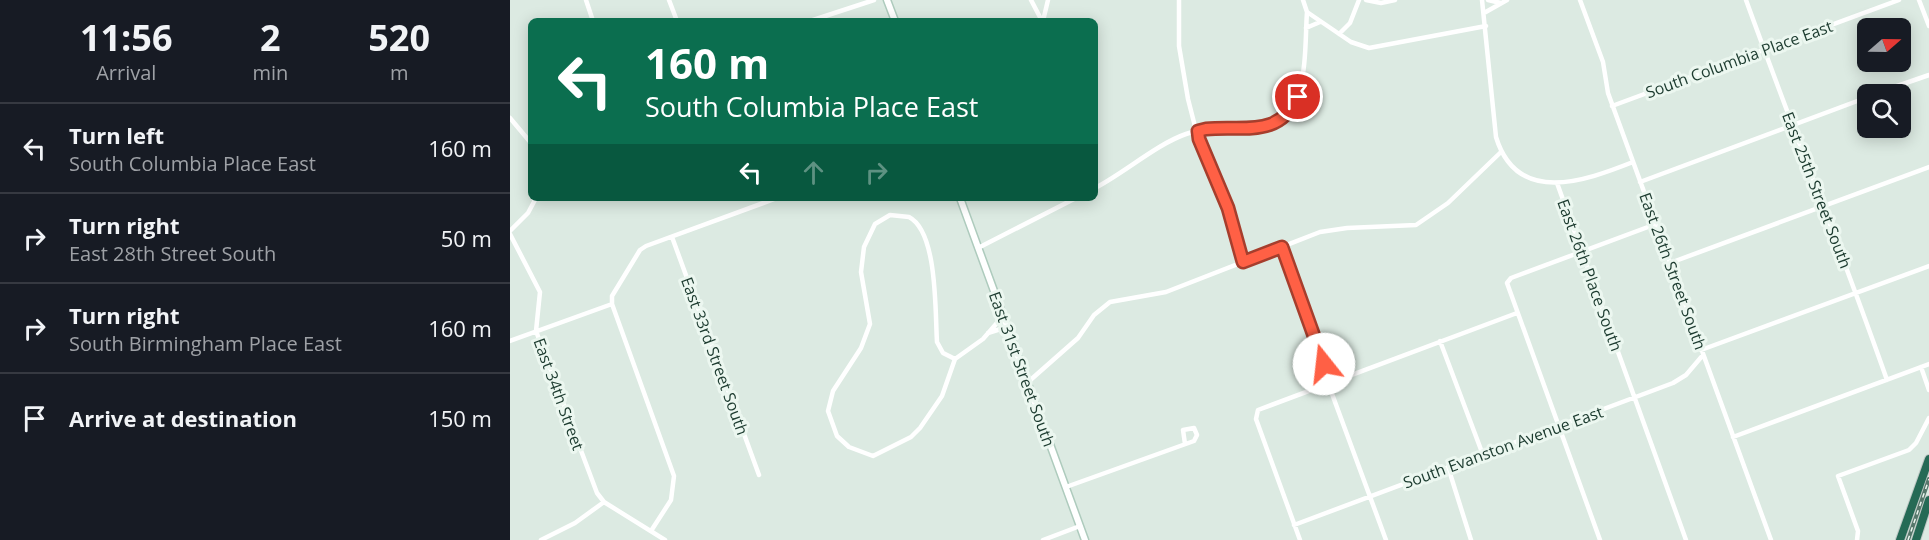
<!DOCTYPE html>
<style>
:root{--surface:#171b24;--page:#242831;--text:#f1f3f6;--muted:#9ea1a6;--line:#363941}
body{margin:0;font-family:"Open Sans",sans-serif;background:var(--page);color:var(--text);height:100vh;display:flex;flex-direction:column;font-size:22px;white-space:nowrap}
*{box-sizing:border-box;margin:0}
p{font-size:20px;color:var(--muted)}
.icon{flex:none;width:33px;height:33px;fill:none;stroke:currentColor;stroke-width:2;stroke-linecap:round;stroke-linejoin:round}
.map{position:relative;flex:1;overflow:hidden}
.drawer{display:flex;flex-direction:column;background:var(--surface);width:510px}
.drawer>*{flex:none}
.top-card{position:absolute;left:18px;top:18px;width:570px;height:183px;border-radius:9px;box-shadow:0 3px 15px #0003;background:#0b6e4f;color:#fff;overflow:hidden}
.needle{width:39px;rotate:70deg}
.fabs{position:absolute;left:1347px;top:18px;display:grid;gap:12px}
.fabs a{display:grid;place-items:center;width:54px;height:54px;border-radius:9px;background:var(--surface);box-shadow:0 3px 15px #0003;font-size:30px}
.pin{position:absolute;display:grid;place-items:center;width:51px;height:51px;color:#fff;margin:-26px;border:3px solid #fff;border-radius:50%;box-shadow:0 2px 6px #0007}
.me{position:absolute;width:66px;margin:-33px;rotate:344deg;stroke-linejoin:round;filter:drop-shadow(0 0 4px #0008)}
.turn{display:flex;align-items:center;gap:21px;height:126px;padding:0 18px;font-size:27px}
.turn .icon{width:78px;height:78px;stroke-width:2.5}
.turn b{display:block;font-size:42px;line-height:51px}
.lanes{display:flex;align-items:center;height:57px;padding:0 18px;background:#0003;justify-content:center;gap:30px;direction:ltr}
.lanes .off{opacity:.35}
.eta{display:flex;justify-content:space-evenly;align-items:center;height:102px;text-align:center}
.eta b{font-size:36px;font-weight:700;line-height:42px}
ul{padding:0;list-style:none}
li{display:flex;align-items:center;gap:18px;height:90px;padding:0 18px;border-top:2px solid var(--line)}
li div{flex:1}
li b{display:block;font-size:22px}
li em{font-style:normal}
main{display:flex;flex:1;min-height:0}
.map>svg:first-child{display:block}
</style>
<main>
<section class="drawer">
<div class="eta">
<div><b>11:56</b><p>Arrival</p></div>
<div><b>2</b><p>min</p></div>
<div><b>520</b><p>m</p></div>
</div>
<ul>
<li><svg class="icon" aria-label="left" viewBox="0 0 24 24"><path d="M17 20v-9H6M10 6l-5 5 5 5"/></svg><div><b>Turn left</b><p>South Columbia Place East</p></div><em>160 m</em></li>
<li><svg class="icon" aria-label="right" viewBox="0 0 24 24"><path d="M7 20v-9h11M14 6l5 5-5 5"/></svg><div><b>Turn right</b><p>East 28th Street South</p></div><em>50 m</em></li>
<li><svg class="icon" aria-label="right" viewBox="0 0 24 24"><path d="M7 20v-9h11M14 6l5 5-5 5"/></svg><div><b>Turn right</b><p>South Birmingham Place East</p></div><em>160 m</em></li>
<li><svg class="icon" aria-label="arrive" viewBox="0 0 24 24"><path d="M6 21V4h12l-3 4 3 4H6"/></svg><div><b>Arrive at destination</b></div><em>150 m</em></li>
</ul>
</section>
<div class="map">
<svg width="1419" height="540" viewBox="0 0 1419 540">
<rect width="100%" height="100%" fill="#dceae2"/>
<g fill="none" stroke-linecap="round" stroke-linejoin="round">
<defs>
<path id="secondary" d="M377,0L385,21
M450,198L575,540"/>
<path id="motorway" d="M1390,540L1419,459
M1406,540L1419,500"/>
</defs>
<!-- secondary casing -->
<use href="#secondary" stroke="#aecbbd" stroke-width="9"/>
<!-- motorway casing -->
<use href="#motorway" stroke="#bfc8c5" stroke-width="10"/>
<!-- minor -->
<path stroke="#fff" stroke-width="4.5" d="M76,0L83,21
M159,0L167,21
M521,0L532,21
M669,0V46L678,99L690,146L713,195L733,262
M856,0L871,3L885,0
M972,0L986,137C1007,206 1075,181 1123,162
M978,0L991,3
M1070,0L1093,62L1098,93L1261,540
M1236,0C1282,127 1332,252 1377,380
M1409,0L1419,26
M797,12L841,42L859,48L976,26
M974,13L997,0
M300,21L364,0
M533,21L538,0
M796,28L810,22
M829,34L840,23L849,0
M1364,94L1419,75
M1102,106L1389,0
M0,118L21,143
M1130,182L1358,97
M1047,183L1176,540
M585,188C614,173 647,144 676,134C699,126 721,130 745,129C801,126 794,52 797,12L793,0
M380,215L399,217C428,232 425,313 427,342L433,353L445,359L432,396L410,428L401,437L363,456L339,447L327,436L318,411L323,391L351,348L360,324L351,272L354,247L365,224Z
M0,231L18,213L26,198
M0,234L30,292L26,331L87,493L94,502L155,540
M162,237L249,475
M772,247L808,341L818,383L876,540
M468,248L566,198
M1160,263L1419,167
M102,304L164,476L161,500L141,531
M478,333L497,327
M0,341L102,304V296L130,250L136,246L267,198
M930,341L973,455
M1191,350L1419,266
M445,359L473,339L493,316
M1411,367L1419,390
M517,383L568,338L584,315L600,302L656,292L810,232L837,228L906,225L938,203L991,152
M1223,437L1419,364
M938,467L961,540
M556,487L684,441L687,435L684,428L673,430L675,444
M784,525L1163,383L1176,375L1193,355
M31,540L65,523L94,502
M533,540L570,526
M790,540L746,419L748,410L1007,313
M1090,540L997,283L1001,278L1146,224
M1347,540L1348,531L1328,476L1399,450L1406,443L1419,418"/>
<!-- secondary -->
<use href="#secondary" stroke="#fff" stroke-width="6"/>
<!-- motorway -->
<use href="#motorway" stroke="#256a55" stroke-width="8"/>
<defs>
<path id="rail" d="M1398,540L1419,479"/>
</defs>
<!-- rail casing -->
<use href="#rail" stroke="#56776b" stroke-width="4"/>
<!-- rail -->
<use href="#rail" stroke="#ecf7f0" stroke-width="1.5" stroke-dasharray="4.5" stroke-linecap="butt"/>
</g>
<g fill="none" stroke-linecap="round" stroke-linejoin="round">
<defs>
<path id="route" d="M788,97C768,139 733,125 696,129L688,131L689,139L718,208L733,262L772,247L814,364"/>
</defs>
<!-- route casing -->
<use href="#route" stroke="#a63e2d" stroke-width="15"/>
<!-- route -->
<use href="#route" stroke="#ff6045" stroke-width="10"/>
</g>
<g text-anchor="middle" stroke-width="6" stroke-linejoin="round" paint-order="stroke">
<!-- street labels -->
<g font-size="16" fill="#1c3b2f" stroke="#ecf7f0">
<text transform="translate(1229 59) rotate(-20)" y="6">South Columbia Place East</text>
<text transform="translate(1307 190) rotate(69)" y="6">East 25th Street South</text>
<text transform="translate(1163 271) rotate(70)" y="6">East 26th Street South</text>
<text transform="translate(1080 275) rotate(70)" y="6">East 26th Place South</text>
<text transform="translate(205 356) rotate(70)" y="6">East 33rd Street South</text>
<text transform="translate(512 369) rotate(70)" y="6">East 31st Street South</text>
<text transform="translate(49 394) rotate(70)" y="6">East 34th Street</text>
<text transform="translate(993 447) rotate(-20)" y="6">South Evanston Avenue East</text>
</g>
</g>
</svg>
<div class="fabs">
<a><svg class="needle" viewBox="-14 -14 28 28"><path d="M0-13l5 13h-10z" fill="#e53935"/><path d="M0 13l5-13h-10z" fill="#9ea1a6"/></svg></a>
<a><svg class="icon" aria-label="search" viewBox="0 0 24 24"><circle cx="10" cy="10" r="6"/><path d="M15 15l6 6"/></svg></a>
</div>
<div class="pin" style="left:788px;top:97px;background:#d93025"><svg class="icon" aria-label="arrive" viewBox="0 0 24 24"><path d="M6 21V4h12l-3 4 3 4H6"/></svg></div>
<svg class="me" style="left:814px;top:364px" viewBox="-20 -20 40 40"><circle r="19" fill="#fff"/><path d="M0-13L10 11 0 6-10 11z" fill="#ff6045"/></svg>
<div class="top-card">
<div class="turn"><svg class="icon" aria-label="left" viewBox="0 0 24 24"><path d="M17 20v-9H6M10 6l-5 5 5 5"/></svg><div><b>160 m</b>South Columbia Place East</div></div>
<div class="lanes"><svg class="icon" aria-label="left" viewBox="0 0 24 24"><path d="M17 20v-9H6M10 6l-5 5 5 5"/></svg><svg class="icon off" aria-label="ahead" viewBox="0 0 24 24"><path d="M12 20V5M6 11l6-6 6 6"/></svg><svg class="icon off" aria-label="right" viewBox="0 0 24 24"><path d="M7 20v-9h11M14 6l5 5-5 5"/></svg></div>
</div>
</div>
</main>
